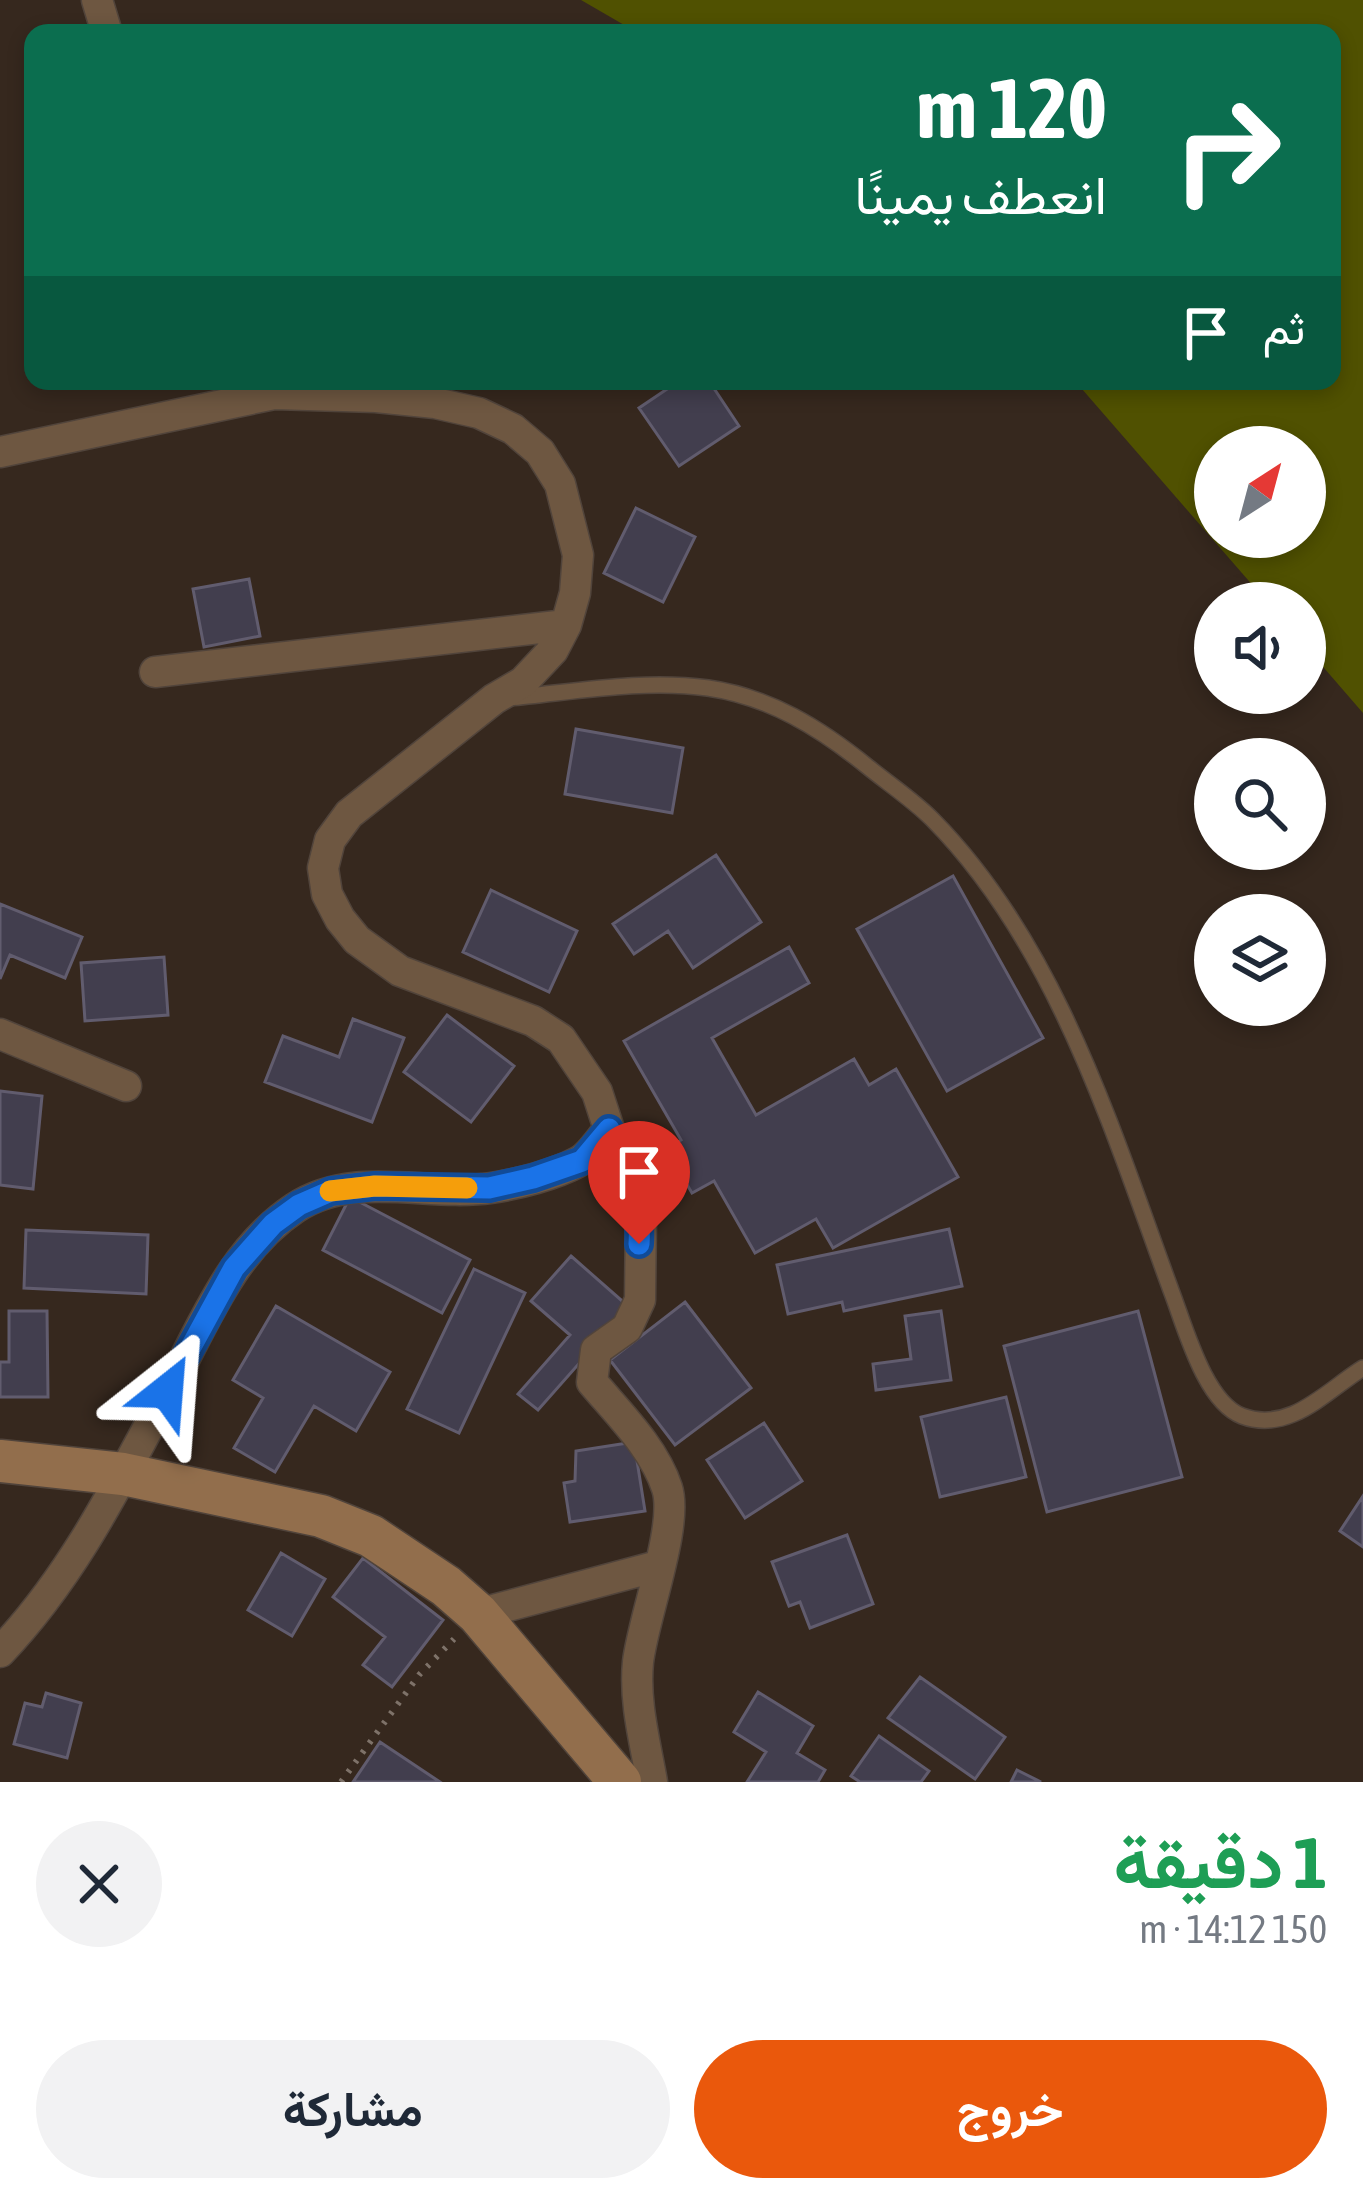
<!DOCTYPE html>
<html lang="ar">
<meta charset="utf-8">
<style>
:root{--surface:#fff;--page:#f2f2f3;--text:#1f2937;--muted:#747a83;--accent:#ea580c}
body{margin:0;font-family:"Asap Condensed",Vazirmatn,sans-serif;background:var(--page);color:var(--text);direction:rtl;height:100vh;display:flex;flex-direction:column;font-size:45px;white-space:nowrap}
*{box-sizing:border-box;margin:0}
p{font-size:39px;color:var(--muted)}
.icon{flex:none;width:66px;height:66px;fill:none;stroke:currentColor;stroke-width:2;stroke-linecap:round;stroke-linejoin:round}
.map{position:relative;height:1782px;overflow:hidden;direction:ltr}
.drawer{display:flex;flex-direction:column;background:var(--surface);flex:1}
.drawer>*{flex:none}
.guide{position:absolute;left:24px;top:24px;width:1317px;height:366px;border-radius:24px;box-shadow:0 6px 18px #0003;direction:rtl;background:#0b6e4f;color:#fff;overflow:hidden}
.needle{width:78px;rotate:36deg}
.controls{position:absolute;left:1194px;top:426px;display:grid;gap:24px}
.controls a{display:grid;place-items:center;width:132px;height:132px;border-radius:50%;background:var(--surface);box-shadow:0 6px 18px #0003;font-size:60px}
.pin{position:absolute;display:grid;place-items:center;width:102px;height:102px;color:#fff;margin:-123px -51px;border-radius:50% 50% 50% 0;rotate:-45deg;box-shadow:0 0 12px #0007}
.pin .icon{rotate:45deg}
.me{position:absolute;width:132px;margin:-66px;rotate:28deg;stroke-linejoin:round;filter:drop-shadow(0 0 9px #0008)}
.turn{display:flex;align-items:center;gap:42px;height:252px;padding:0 36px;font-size:54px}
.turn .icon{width:156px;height:156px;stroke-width:2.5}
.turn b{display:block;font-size:84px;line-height:102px}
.then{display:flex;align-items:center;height:114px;padding:0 36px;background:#0003;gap:24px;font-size:45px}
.round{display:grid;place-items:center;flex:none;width:126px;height:126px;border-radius:63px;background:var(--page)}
.overview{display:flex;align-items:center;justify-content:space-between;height:204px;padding:0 36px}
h1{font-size:72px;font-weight:700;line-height:90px;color:#1e9e55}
.button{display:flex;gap:24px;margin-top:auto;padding:24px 36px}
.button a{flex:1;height:138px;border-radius:72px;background:var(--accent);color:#fff;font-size:48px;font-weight:700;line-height:138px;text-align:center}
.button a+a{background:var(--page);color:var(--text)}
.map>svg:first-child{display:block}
</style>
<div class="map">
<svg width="1363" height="1782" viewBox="0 0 1363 1782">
<rect width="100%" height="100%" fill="#36281e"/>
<!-- green -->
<path fill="#505101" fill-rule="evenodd" d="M581,0H1363V713L1305,646V603H1268L1075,381H1332V33H638ZM1215,447H1305V537H1215Z"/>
<!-- building -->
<path fill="#423e4e" stroke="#615c6e" stroke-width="3" d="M679,381H709L739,426L679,466L639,408Z
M636,508L695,537L663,602L604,573Z
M249,579L260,636L204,647L193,589Z
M576,729L683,748L672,813L565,794Z
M716,855L761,922L693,968L668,931L634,954L613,924Z
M953,876L1043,1038L947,1091L857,929Z
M491,890L577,931L549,992L463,952Z
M0,904L82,937L65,978L10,955L0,979Z
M789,947L809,983L712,1038L756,1115L854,1059L869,1085L896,1069L958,1177L833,1248L816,1219L755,1253L714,1181L692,1193L666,1149L681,1140L624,1041Z
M164,957L168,1015L85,1021L81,963Z
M447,1015L514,1066L471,1122L404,1072Z
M353,1019L404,1038L372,1122L265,1082L283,1036L339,1057Z
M0,1091L42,1096L33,1189L0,1185Z
M350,1197L470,1260L442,1313L323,1250Z
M949,1229L962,1286L844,1311L842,1302L788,1314L777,1265Z
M26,1230L148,1235L146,1294L24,1288Z
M571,1256L629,1307L538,1410L518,1394L570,1335L531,1301Z
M474,1269L525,1293L459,1433L407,1409Z
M685,1302L751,1388L675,1445L610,1360Z
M276,1306L390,1372L356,1431L314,1406L275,1472L234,1448L263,1398L233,1380Z
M9,1311H47L48,1397H0V1362H9Z
M941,1311L951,1380L876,1390L873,1364L911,1359L905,1316Z
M1138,1311L1182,1477L1047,1512L1004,1346Z
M1006,1397L1026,1477L940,1497L921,1417Z
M764,1423L802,1481L745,1518L707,1460Z
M634,1442L645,1511L570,1522L564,1483L575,1481L576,1451Z
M1363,1496V1547L1340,1531Z
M847,1535L873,1604L810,1628L800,1602L789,1606L772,1562Z
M281,1553L325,1579L292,1636L248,1610Z
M363,1558L443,1620L392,1687L363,1665L385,1637L333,1597Z
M920,1677L1005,1737L975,1779L888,1718Z
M758,1692L813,1726L797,1753L825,1770L818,1782H747L766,1752L734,1732Z
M46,1693L81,1703L67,1758L14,1744L25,1703L42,1707Z
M879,1736L929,1771L921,1782H860L851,1776Z
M380,1742L440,1782H353Z
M1017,1770L1041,1782H1011Z"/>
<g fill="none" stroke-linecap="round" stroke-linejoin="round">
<defs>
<path id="service" d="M509,698C574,692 643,679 708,688C770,697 820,728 868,767C889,784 913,800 932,819C1057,945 1112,1130 1172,1293C1185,1327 1205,1402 1242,1416C1290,1434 1327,1390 1363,1368"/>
<path id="minor" d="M97,0L107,33
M0,452L274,394L376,397L435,403L479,413L513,429L540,452L560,484L578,555L575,593L566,625L553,650L523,682L494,699L349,814L330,840L323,868L327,894L340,919L357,940L400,971L533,1021L561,1039L597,1092L609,1129C600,1139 590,1156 578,1162C554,1175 518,1184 491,1188C426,1197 354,1169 295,1208C233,1249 205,1321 171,1385C121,1478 74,1575 0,1652
M155,672L566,625
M0,1034L126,1086
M609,1129L636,1195L641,1216L640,1300L627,1328L596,1350L592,1382C619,1414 654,1448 667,1488C679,1525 643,1618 638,1662C634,1702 645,1742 652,1782
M478,1614L658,1566"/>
<path id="secondary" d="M0,1461L123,1474L321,1516L371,1536L446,1586L478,1614L620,1782"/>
</defs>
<!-- service casing -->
<use href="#service" stroke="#51443b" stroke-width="18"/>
<!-- minor casing -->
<use href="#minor" stroke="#51443b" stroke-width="33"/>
<!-- secondary casing -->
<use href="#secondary" stroke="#51443b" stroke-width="45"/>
<!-- path -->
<path stroke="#7e7269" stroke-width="6" stroke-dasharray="3 9" stroke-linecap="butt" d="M341,1782L419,1675L454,1639"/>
<!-- service -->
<use href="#service" stroke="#6e5741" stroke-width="15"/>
<!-- minor -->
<use href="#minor" stroke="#6e5741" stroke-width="30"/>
<!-- secondary -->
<use href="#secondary" stroke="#926e4c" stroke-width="42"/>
</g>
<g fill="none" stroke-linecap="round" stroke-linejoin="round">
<defs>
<path id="route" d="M167,1391L234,1268L273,1224L299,1205L331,1191L375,1186L489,1188L533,1178L582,1161L609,1129C624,1168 642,1201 639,1244"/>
</defs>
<!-- route casing -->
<use href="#route" stroke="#114b97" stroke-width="30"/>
<!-- route -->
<use href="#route" stroke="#1a73e8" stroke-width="21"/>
<!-- slow -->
<path stroke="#f59e0b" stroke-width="21" d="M330,1191L375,1186L467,1188"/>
</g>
</svg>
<div class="controls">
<a><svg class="needle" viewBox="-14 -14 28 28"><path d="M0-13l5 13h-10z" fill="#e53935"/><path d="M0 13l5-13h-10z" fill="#747a83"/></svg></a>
<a><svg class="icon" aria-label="sound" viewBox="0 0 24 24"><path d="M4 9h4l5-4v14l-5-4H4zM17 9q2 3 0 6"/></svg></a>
<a><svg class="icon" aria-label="search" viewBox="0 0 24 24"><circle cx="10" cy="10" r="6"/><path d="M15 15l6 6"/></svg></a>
<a><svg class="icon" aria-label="layers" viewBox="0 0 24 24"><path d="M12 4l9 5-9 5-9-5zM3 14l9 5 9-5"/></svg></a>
</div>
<div class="pin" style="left:639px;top:1244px;background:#d93025"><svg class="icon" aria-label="arrive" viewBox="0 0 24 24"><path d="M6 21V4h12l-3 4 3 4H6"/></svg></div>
<svg class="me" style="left:167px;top:1391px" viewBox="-20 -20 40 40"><path d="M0-17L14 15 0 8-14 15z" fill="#1a73e8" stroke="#fff" stroke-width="4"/></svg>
<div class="guide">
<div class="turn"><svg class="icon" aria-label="right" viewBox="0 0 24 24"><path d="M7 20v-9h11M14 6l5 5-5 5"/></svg><div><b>120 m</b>انعطف يمينًا</div></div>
<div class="then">ثم<svg class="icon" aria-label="arrive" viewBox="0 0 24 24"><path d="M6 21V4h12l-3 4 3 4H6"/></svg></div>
</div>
</div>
<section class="drawer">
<div class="overview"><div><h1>1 دقيقة</h1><p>150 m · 14:12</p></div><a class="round"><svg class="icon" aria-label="close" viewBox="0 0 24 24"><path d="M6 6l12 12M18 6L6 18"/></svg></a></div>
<div class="button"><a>خروج</a><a>مشاركة</a></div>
</section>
